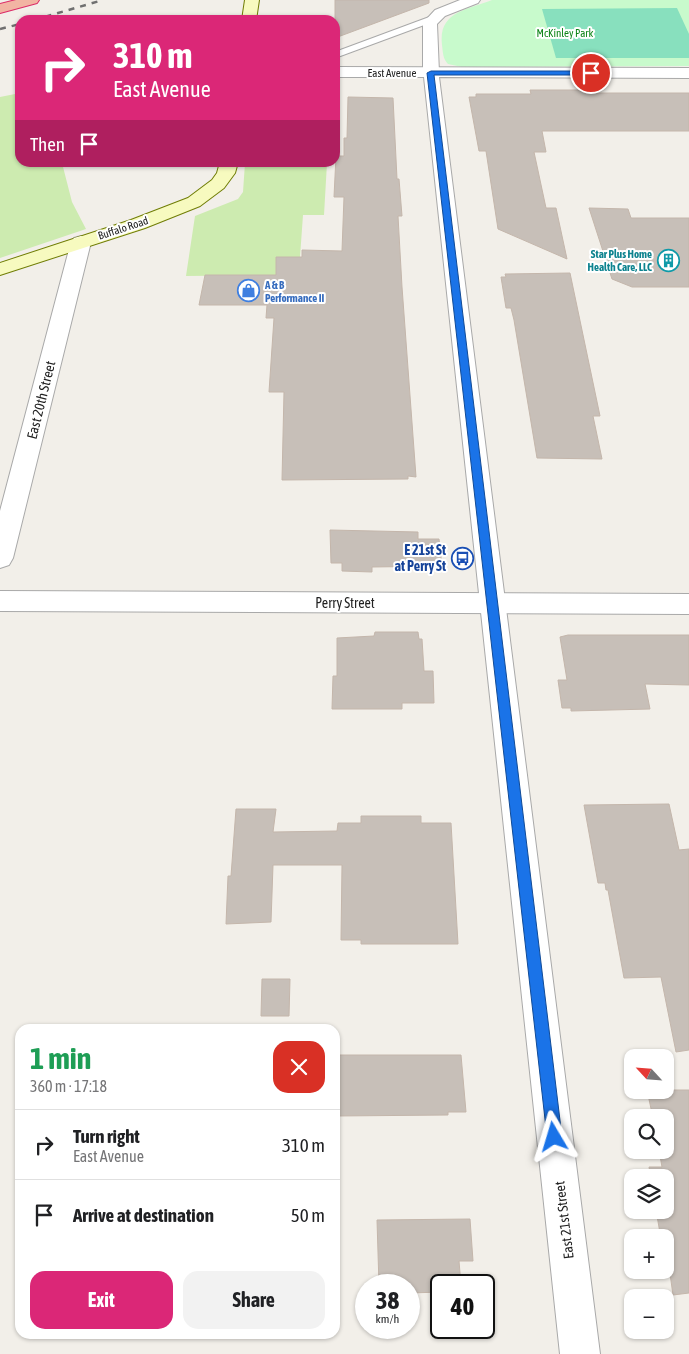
<!DOCTYPE html>
<meta charset="utf-8">
<style>
:root{--surface:#fff;--page:#f2f2f2;--text:#202124;--muted:#757577;--line:#e0e0e0;--accent:#db2777}
body{margin:0;font-family:"Asap Condensed",sans-serif;background:var(--page);color:var(--text);height:100vh;display:flex;flex-direction:column;font-size:19px;white-space:nowrap}
*{box-sizing:border-box;margin:0}
p{font-size:16px;color:var(--muted)}
.icon{flex:none;width:28px;height:28px;fill:none;stroke:currentColor;stroke-width:2;stroke-linecap:round;stroke-linejoin:round}
.map{position:relative;flex:1;overflow:hidden}
.sheet{position:absolute;left:15px;top:1024px;width:325px;height:315px;display:flex;flex-direction:column;background:var(--surface);border-radius:15px;box-shadow:0 1px 4px #0004}
.sheet>*{flex:none}
.banner{position:absolute;left:15px;top:15px;width:325px;height:152px;border-radius:15px;box-shadow:0 1px 4px #0004;background:#db2777;color:#fff;overflow:hidden}
.needle{width:32px;rotate:296deg}
.controls{position:absolute;left:624px;top:1049px;display:grid;gap:10px}
.controls a{display:grid;place-items:center;width:50px;height:50px;border-radius:10px;background:var(--surface);box-shadow:0 1px 4px #0004;font-size:25px}
.speed{position:absolute;left:355px;top:1274px;display:flex;gap:10px;font-size:25px;font-weight:700;text-align:center}
.speed>*{display:grid;place-content:center;width:65px;height:65px;border-radius:50%;background:var(--surface);box-shadow:0 1px 4px #0004;line-height:1}
.speed small{font-size:12px;font-weight:400}
.speed .limit{border:2px solid #111;border-radius:8px;background:#fff;color:#111}
.pin{position:absolute;display:grid;place-items:center;width:42px;height:42px;color:#fff;margin:-21px;border:2px solid #fff;border-radius:50%;box-shadow:0 1px 5px #0007}
.me{position:absolute;width:55px;margin:-28px;rotate:353deg;stroke-linejoin:round;filter:drop-shadow(0 0 4px #0008)}
.turn{display:flex;align-items:center;gap:18px;height:105px;padding:0 15px;font-size:22px}
.turn .icon{width:65px;height:65px;stroke-width:2.5}
.turn b{display:block;font-size:35px;line-height:42px}
.then{display:flex;align-items:center;height:48px;padding:0 15px;background:#0003;gap:10px;font-size:19px}
.round{display:grid;place-items:center;flex:none;width:52px;height:52px;border-radius:15px;background:var(--page)}
.head{display:flex;align-items:center;justify-content:space-between;height:85px;padding:0 15px}
h1{font-size:30px;font-weight:700;line-height:38px;color:#1e9e55}
.cta{display:flex;gap:10px;margin-top:auto;padding:10px 15px}
.cta a{flex:1;height:58px;border-radius:15px;background:var(--accent);color:#fff;font-size:20px;font-weight:700;line-height:58px;text-align:center}
.cta a+a{background:var(--page);color:var(--text)}
ul{padding:0;list-style:none}
li{display:flex;align-items:center;gap:15px;height:70px;padding:0 15px;border-top:1px solid var(--line)}
li div{flex:1}
li b{display:block;font-size:19px}
li em{font-style:normal}
.map>svg:first-child{display:block}
</style>
<div class="map">
<svg width="689" height="1354" viewBox="0 0 689 1354">
<rect width="100%" height="100%" fill="#f2efe9"/>
<!-- grass -->
<path fill="#cdebb0" d="M20,93V162L62,163L72,202L86,229L0,258V97Z
M245,163H327L324,215H303L300,257H276V275L186,276L195,216L238,199L243,192Z"/>
<!-- park -->
<path fill="#c8facc" d="M492,0H689V66L462,67L448,64C443,59 443,53 442,45C438,12 466,10 492,0Z"/>
<!-- pitch -->
<path fill="#88e0be" d="M677,8L689,34V58H556L542,9Z"/>
<!-- building -->
<path fill="#c7bfb8" stroke="#c4b6ab" d="M335,0H429V3L335,38Z
M530,90H590L591,93H689V131H542L546,152H534L546,208H556L567,259L498,229L486,151H479L469,97H476V94H531Z
M348,97L393,98L397,179H399L402,216H398L402,287L416,477L408,476V479L282,480L284,392H269L274,318H266L267,305H199L205,275H276V257H302V250L342,251L344,197H334L336,156H344V138H347Z
M589,208L628,209L631,218H689V287H632L612,279Z
M570,273L600,416H593L602,459L537,458L514,320L511,308H506L501,277H506L505,274Z
M330,530L418,532V539H439L442,566L372,567V572L342,571V563H331Z
M375,632H418L419,639H422L424,671H433L434,703H402V709H332L333,676H337V638L374,636Z
M568,635H689V685L645,684L650,709L571,711V708H562L558,680H567L560,637Z
M669,804L679,850L689,849V1050L676,1052L661,977L624,978L608,890H606L605,883H598L584,805Z
M236,809H276L273,832L337,831L338,823H361V816H421V823H451L458,944H361V940H341L342,865H273L271,922L226,924L228,876H231Z
M262,979H290L289,1016H261Z
M335,1055H461L466,1112H448V1115L335,1116Z
M647,1090H689V1293L673,1295L665,1238L663,1233H660L656,1210H665V1178H651L649,1167H662L659,1150H665V1118H653Z
M470,1219L473,1261H459L461,1285H441V1292L409,1293V1285H379L377,1220Z"/>
<g fill="none" stroke-linecap="round" stroke-linejoin="round">
<defs>
<path id="service" d="M432,16L437,19L435,21L335,58V52Z"/>
<path id="minor" d="M460,0H480L478,3L445,16L437,24L439,73L437,76H425L423,73V23L435,10Z
M81,236L88,238L91,242L13,558L9,565L0,568V511L71,242L74,238Z
M0,591L689,594V614L0,611Z"/>
<path id="tertiary" d="M335,67L689,68V78L439,77L600,1354H560L424,77H335Z"/>
<path id="secondary" d="M245,0H259L256,20H242Z
M220,162H238L235,173L224,188L200,206L145,228L0,275V263L131,220L188,198L212,180L217,173Z"/>
<path id="trunk" d="M16,0H39L37,3L0,13V4Z"/>
</defs>
<!-- service casing -->
<use href="#service" stroke="#a9a9a9" stroke-width="2"/>
<!-- minor casing -->
<use href="#minor" stroke="#a9a9a9" stroke-width="2"/>
<!-- tertiary casing -->
<use href="#tertiary" stroke="#a9a9a9" stroke-width="2"/>
<!-- secondary casing -->
<use href="#secondary" stroke="#707d05" stroke-width="2"/>
<!-- trunk casing -->
<use href="#trunk" stroke="#dc2a67" stroke-width="2"/>
<!-- service -->
<use href="#service" fill="#fff" fill-rule="evenodd"/>
<!-- minor -->
<use href="#minor" fill="#fff" fill-rule="evenodd"/>
<!-- tertiary -->
<use href="#tertiary" fill="#fff" fill-rule="evenodd"/>
<!-- secondary -->
<use href="#secondary" fill="#f7fabf" fill-rule="evenodd"/>
<!-- trunk -->
<use href="#trunk" fill="#f2b4a3" fill-rule="evenodd"/>
<!-- rail -->
<path stroke="#707070" stroke-width="2.5" stroke-dasharray="6 6" stroke-linecap="butt" d="M34,20L103,0
M0,29L20,24"/>
</g>
<!-- route -->
<path fill="#1a73e8" stroke="#114b97" d="M431,71H591L595,73L591,75H434L562,1137L560,1142L554,1144L549,1142L547,1137L427,73Z"/>
<!-- icons -->
<defs>
<symbol id="building-ring" viewBox="-11 -11 22 22"><circle r="9.5" fill="#fff" stroke="#0f9aa8" stroke-width="1.5"/><path d="M-4-6H4V6H1V3H-1V6H-4ZM-2.5-4.3h1.7v1.8h-1.7ZM.8-4.3h1.7v1.8H.8ZM-2.5-1h1.7V.8h-1.7ZM.8-1h1.7V.8H.8Z" fill="#0f9aa8"/></symbol>
<symbol id="shop-ring" viewBox="-11 -11 22 22"><circle r="9.5" fill="#fff" stroke="#3f7fe0" stroke-width="1.5"/><path d="M-5-2.5h2.3a2.7 3.5 0 0 1 5.4 0H5L5.5 6h-11ZM-1.5-2.5h3a1.5 2.3 0 0 0-3 0Z" fill="#3f7fe0"/></symbol>
<symbol id="bus-ring" viewBox="-11 -11 22 22"><circle r="9.5" fill="#fff" stroke="#1a4fb4" stroke-width="1.5"/><path d="M-5-6H5V4H4V6H2V4H-2V6H-4V4H-5ZM-3.5-4V0h7V-4ZM-3.5 1.2v1.5H-2V1.2ZM2 1.2v1.5H3.5V1.2Z" fill="#1a4fb4"/></symbol>
</defs>
<g fill-rule="evenodd">
<use href="#building-ring" x="656" y="248" width="25" height="25"/>
<use href="#shop-ring" x="236" y="278" width="25" height="25"/>
<use href="#bus-ring" x="450" y="546" width="25" height="25"/>
</g>
<g text-anchor="middle" stroke-width="4" stroke-linejoin="round" paint-order="stroke">
<!-- far-park labels -->
<g font-size="11" fill="#0c8416" stroke="#fff">
<text x="565" y="37">McKinley Park</text>
</g>
<!-- far-street labels -->
<g font-size="11" fill="#222" stroke="#fff">
<text x="392" y="77">East Avenue</text>
<text transform="translate(123 228) rotate(-18)" y="4">Buffalo Road</text>
</g>
<!-- far-culture labels -->
<g font-size="11" font-weight="bold" fill="#0d838f" stroke="#fff" text-anchor="end">
<text x="652" y="258">Star Plus Home<tspan x="652" dy="13">Health Care, LLC</tspan></text>
</g>
<!-- far-shop labels -->
<g font-size="11" font-weight="bold" fill="#366cbe" stroke="#fff" text-anchor="start">
<text x="265" y="289">A &amp; B<tspan x="265" dy="13">Performance II</tspan></text>
</g>
<!-- street labels -->
<g font-size="14" fill="#222" stroke="#fff">
<text transform="translate(41 400) rotate(-76)" y="5">East 20th Street</text>
<text x="345" y="608">Perry Street</text>
<text transform="translate(564 1220) rotate(-97)" y="5">East 21st Street</text>
</g>
<!-- transit labels -->
<g font-size="14" font-weight="bold" fill="#164399" stroke="#fff" text-anchor="end">
<text x="446" y="555">E 21st St<tspan x="446" dy="16">at Perry St</tspan></text>
</g>
</g>
</svg>
<div class="controls">
<a><svg class="needle" viewBox="-14 -14 28 28"><path d="M0-13l5 13h-10z" fill="#e53935"/><path d="M0 13l5-13h-10z" fill="#757577"/></svg></a>
<a><svg class="icon" aria-label="search" viewBox="0 0 24 24"><circle cx="10" cy="10" r="6"/><path d="M15 15l6 6"/></svg></a>
<a><svg class="icon" aria-label="layers" viewBox="0 0 24 24"><path d="M12 4l9 5-9 5-9-5zM3 14l9 5 9-5"/></svg></a>
<a>+</a>
<a>−</a>
</div>
<div class="speed"><div>38<small>km/h</small></div><div class="limit">40</div></div>
<div class="pin" style="left:591px;top:73px;background:#d93025"><svg class="icon" aria-label="arrive" viewBox="0 0 24 24"><path d="M6 21V4h12l-3 4 3 4H6"/></svg></div>
<svg class="me" style="left:554px;top:1137px" viewBox="-20 -20 40 40"><path d="M0-17L14 15 0 8-14 15z" fill="#1a73e8" stroke="#fff" stroke-width="4"/></svg>
<div class="banner">
<div class="turn"><svg class="icon" aria-label="right" viewBox="0 0 24 24"><path d="M7 20v-9h11M14 6l5 5-5 5"/></svg><div><b>310 m</b>East Avenue</div></div>
<div class="then">Then<svg class="icon" aria-label="arrive" viewBox="0 0 24 24"><path d="M6 21V4h12l-3 4 3 4H6"/></svg></div>
</div>
<section class="sheet">
<div class="head"><div><h1>1 min</h1><p>360 m · 17:18</p></div><a class="round" style="background:#d93025;color:#fff"><svg class="icon" aria-label="close" viewBox="0 0 24 24"><path d="M6 6l12 12M18 6L6 18"/></svg></a></div>
<ul>
<li><svg class="icon" aria-label="right" viewBox="0 0 24 24"><path d="M7 20v-9h11M14 6l5 5-5 5"/></svg><div><b>Turn right</b><p>East Avenue</p></div><em>310 m</em></li>
<li><svg class="icon" aria-label="arrive" viewBox="0 0 24 24"><path d="M6 21V4h12l-3 4 3 4H6"/></svg><div><b>Arrive at destination</b></div><em>50 m</em></li>
</ul>
<div class="cta"><a>Exit</a><a>Share</a></div>
</section>
</div>
